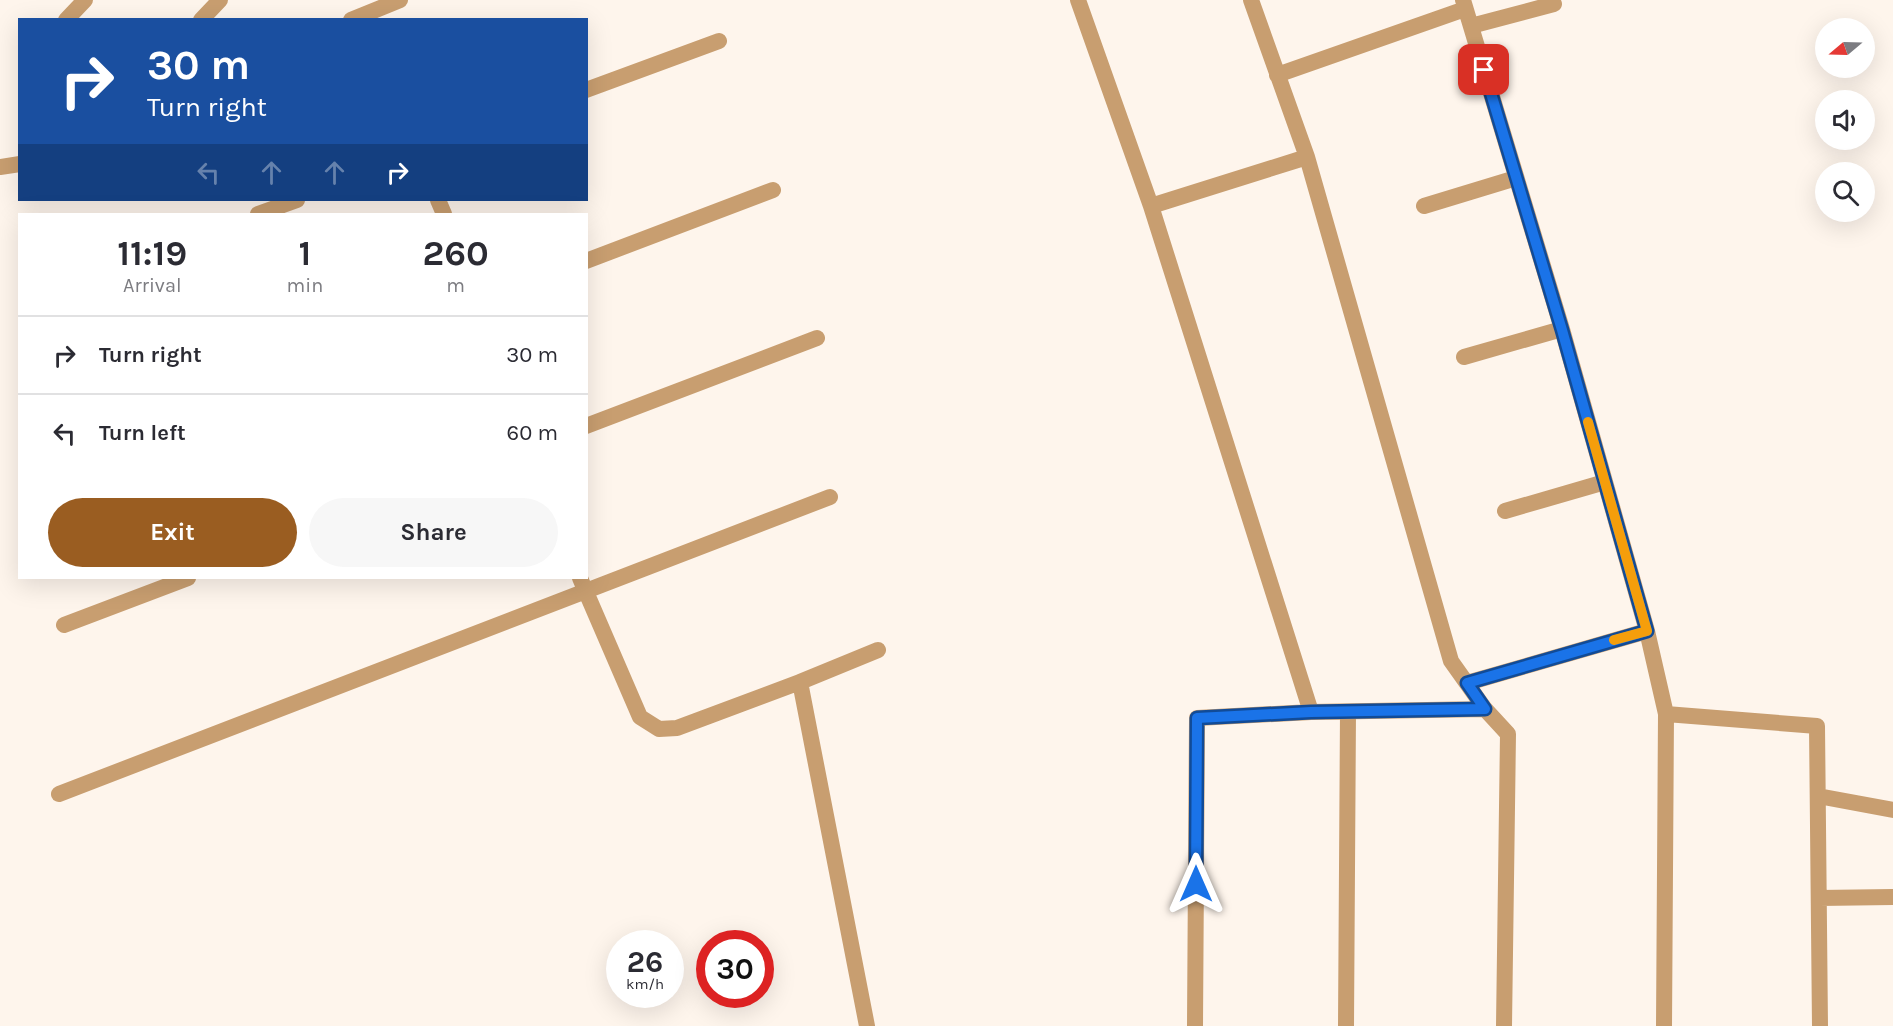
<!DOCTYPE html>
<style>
:root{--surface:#fff;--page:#f7f7f7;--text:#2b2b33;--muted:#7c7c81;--line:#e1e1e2;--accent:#9a5d21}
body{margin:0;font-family:Karla,sans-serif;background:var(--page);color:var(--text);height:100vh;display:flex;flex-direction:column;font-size:22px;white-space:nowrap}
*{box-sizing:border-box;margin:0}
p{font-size:20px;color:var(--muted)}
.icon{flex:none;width:33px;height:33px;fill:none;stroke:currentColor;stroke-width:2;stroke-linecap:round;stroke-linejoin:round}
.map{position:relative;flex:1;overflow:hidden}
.sheet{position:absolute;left:18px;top:213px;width:570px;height:366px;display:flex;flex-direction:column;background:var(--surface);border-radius:0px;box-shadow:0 6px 24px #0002}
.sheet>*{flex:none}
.guide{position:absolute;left:18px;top:18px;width:570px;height:183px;border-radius:0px;box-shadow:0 6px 24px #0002;background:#1a4fa0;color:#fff;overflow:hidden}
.needle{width:39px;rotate:251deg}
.fabs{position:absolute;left:1815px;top:18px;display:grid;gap:12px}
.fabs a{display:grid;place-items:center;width:60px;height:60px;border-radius:50%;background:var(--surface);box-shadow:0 6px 24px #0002;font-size:30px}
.speed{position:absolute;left:606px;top:930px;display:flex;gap:12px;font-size:30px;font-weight:700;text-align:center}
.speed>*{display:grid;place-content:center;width:78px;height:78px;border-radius:50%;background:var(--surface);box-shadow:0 6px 24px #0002;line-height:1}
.speed small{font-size:15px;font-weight:400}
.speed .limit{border:9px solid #d22;background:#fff;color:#111}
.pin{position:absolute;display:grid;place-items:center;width:51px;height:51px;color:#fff;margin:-26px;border-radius:12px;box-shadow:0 3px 9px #0006}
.me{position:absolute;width:66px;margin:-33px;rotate:0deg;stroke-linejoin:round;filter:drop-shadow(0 0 4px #0008)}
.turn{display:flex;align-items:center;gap:21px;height:126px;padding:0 30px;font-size:27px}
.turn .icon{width:78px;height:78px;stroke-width:2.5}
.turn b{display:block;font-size:42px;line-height:51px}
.lanes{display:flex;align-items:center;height:57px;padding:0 30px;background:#0003;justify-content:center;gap:30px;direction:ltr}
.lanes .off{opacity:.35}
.eta{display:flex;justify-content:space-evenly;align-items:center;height:102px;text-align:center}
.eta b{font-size:36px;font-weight:700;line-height:42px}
.cta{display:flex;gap:12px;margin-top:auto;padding:12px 30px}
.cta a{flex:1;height:69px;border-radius:36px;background:var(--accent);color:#fff;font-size:24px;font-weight:700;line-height:69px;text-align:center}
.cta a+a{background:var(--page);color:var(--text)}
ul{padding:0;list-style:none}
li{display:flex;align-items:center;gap:18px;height:78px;padding:0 30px;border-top:2px solid var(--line)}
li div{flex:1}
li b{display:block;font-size:22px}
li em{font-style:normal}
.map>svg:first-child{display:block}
</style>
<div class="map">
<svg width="1893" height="1026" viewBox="0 0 1893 1026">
<rect width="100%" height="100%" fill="#fef5ec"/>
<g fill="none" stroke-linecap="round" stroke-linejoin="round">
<!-- minor -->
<path stroke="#c89e70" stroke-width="16" d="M1078,0L1151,206L1311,712
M1251,0L1307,157L1451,661L1485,709L1508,734L1504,1026
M1463,0L1562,329L1647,631L1666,714L1664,1026
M66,20L85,0
M351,20L400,0
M1471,26L1554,4
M1277,75L1465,9
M586,90L719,41
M438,200L444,214
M1151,206L1307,157
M1424,206L1516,178
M258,214L297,200
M586,261L773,190
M1464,357L1562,329
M586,426L817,338
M1505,511L1605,482
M580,578L640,717L659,729L677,728L800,682L867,1026
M64,625L188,578
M800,682L878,650
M1467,683L1647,631
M1666,714L1817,726L1820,1026
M59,794L830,497
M1818,796L1893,810
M1819,898L1893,897
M1195,1026L1197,718L1311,712L1485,709
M1346,1026L1348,712"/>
<!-- tertiary -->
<path stroke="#c89e70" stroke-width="16" d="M201,20L220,0
M0,167L20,164"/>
</g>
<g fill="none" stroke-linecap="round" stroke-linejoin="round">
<defs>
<path id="route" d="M1196,884L1197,718L1311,712L1485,709L1467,683L1647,631L1562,330L1484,70"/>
</defs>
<!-- route casing -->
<use href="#route" stroke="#114b97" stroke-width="15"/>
<!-- route -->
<use href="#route" stroke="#1a73e8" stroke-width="10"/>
<!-- slow -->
<path stroke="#f59e0b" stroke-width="10" d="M1588,422L1647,631L1614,640"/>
</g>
</svg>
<div class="fabs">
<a><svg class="needle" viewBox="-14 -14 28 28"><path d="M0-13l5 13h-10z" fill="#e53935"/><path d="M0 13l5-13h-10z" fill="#7c7c81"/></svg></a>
<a><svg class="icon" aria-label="sound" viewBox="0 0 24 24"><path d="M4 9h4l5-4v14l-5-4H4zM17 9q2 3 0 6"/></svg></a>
<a><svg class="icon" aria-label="search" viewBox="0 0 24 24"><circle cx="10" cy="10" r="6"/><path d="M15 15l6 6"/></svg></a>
</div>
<div class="speed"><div>26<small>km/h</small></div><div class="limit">30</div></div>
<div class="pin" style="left:1484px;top:70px;background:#d93025"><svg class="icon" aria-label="arrive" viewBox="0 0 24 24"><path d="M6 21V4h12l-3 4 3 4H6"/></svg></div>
<svg class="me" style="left:1196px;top:884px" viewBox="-20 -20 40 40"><path d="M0-17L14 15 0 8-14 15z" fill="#1a73e8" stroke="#fff" stroke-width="4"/></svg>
<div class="guide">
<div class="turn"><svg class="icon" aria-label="right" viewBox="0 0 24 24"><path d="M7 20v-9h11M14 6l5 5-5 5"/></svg><div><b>30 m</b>Turn right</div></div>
<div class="lanes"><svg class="icon off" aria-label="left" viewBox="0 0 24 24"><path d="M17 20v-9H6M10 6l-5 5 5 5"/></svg><svg class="icon off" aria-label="ahead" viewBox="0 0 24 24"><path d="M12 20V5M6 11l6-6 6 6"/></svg><svg class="icon off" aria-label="ahead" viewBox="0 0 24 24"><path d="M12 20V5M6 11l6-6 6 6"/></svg><svg class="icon" aria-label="right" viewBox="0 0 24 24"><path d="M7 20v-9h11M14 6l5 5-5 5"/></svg></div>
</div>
<section class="sheet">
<div class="eta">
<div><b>11:19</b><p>Arrival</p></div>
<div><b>1</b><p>min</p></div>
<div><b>260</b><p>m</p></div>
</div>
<ul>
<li><svg class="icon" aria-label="right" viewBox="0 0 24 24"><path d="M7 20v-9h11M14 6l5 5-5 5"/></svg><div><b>Turn right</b></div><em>30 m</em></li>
<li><svg class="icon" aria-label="left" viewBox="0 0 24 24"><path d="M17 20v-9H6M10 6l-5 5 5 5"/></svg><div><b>Turn left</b></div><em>60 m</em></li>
</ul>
<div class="cta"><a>Exit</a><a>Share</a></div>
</section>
</div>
